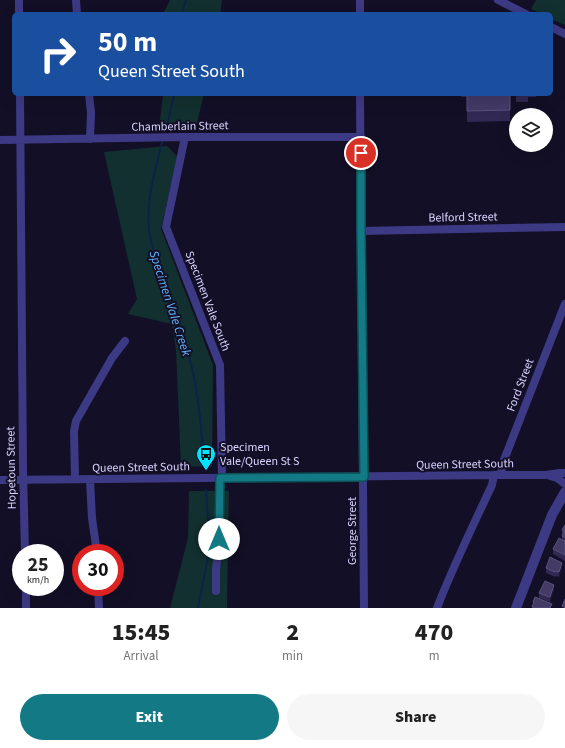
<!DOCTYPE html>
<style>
:root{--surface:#fff;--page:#f6f6f6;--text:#222;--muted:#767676;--accent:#137a85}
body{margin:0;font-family:"Source Sans 3",sans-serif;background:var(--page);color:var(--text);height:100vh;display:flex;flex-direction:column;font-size:15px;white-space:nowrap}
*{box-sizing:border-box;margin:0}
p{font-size:13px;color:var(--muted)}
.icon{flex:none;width:22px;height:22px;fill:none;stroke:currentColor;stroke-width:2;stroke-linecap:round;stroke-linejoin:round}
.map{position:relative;height:608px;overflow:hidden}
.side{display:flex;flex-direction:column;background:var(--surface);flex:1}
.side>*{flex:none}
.hud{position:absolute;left:12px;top:12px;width:541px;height:84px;border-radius:6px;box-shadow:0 4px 16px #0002;background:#1a4fa0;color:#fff;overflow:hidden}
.tools{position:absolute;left:509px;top:108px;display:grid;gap:8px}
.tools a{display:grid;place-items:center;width:44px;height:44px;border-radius:50%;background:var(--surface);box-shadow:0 4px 16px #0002;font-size:20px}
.speed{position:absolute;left:12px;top:544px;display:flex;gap:8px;font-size:20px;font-weight:700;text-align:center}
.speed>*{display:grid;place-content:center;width:52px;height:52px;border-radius:50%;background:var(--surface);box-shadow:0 4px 16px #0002;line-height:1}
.speed small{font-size:10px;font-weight:400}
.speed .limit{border:6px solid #d22;background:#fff;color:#111}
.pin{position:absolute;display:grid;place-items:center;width:34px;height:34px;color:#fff;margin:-17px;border:2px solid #fff;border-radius:50%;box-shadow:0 1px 4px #0007}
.me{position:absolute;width:44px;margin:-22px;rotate:0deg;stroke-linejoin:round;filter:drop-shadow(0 0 3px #0008)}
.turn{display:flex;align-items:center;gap:14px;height:84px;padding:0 20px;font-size:18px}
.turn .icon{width:52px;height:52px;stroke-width:2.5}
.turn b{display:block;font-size:28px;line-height:34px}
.eta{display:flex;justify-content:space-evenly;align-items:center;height:68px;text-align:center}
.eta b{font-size:24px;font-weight:800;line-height:28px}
.cta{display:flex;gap:8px;margin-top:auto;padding:8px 20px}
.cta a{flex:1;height:46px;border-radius:24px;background:var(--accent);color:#fff;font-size:16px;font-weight:800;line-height:46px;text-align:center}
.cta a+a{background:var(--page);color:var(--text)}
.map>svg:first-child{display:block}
</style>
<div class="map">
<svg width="565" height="608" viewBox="0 0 565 608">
<rect width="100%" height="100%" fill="#130f26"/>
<!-- green -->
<path fill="#12302f" d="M170,0H222L220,14H163Z
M536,0H565V25L551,19V14H542L531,9Z
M163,94H204L196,127L159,129Z
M167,146L178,157L161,229L213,365L212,466L181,467L176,350L172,324L128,314L137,299L104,152Z
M189,491H229L227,608H170L188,538Z"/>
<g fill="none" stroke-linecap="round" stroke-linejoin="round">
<!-- stream -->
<path stroke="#0c2248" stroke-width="2" d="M181,14L186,0
M167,126L174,94
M162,142C155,171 146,200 149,229C151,247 158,265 164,282C172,305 181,329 188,353C199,389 201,428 204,465
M198,608L210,547L206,490"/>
<!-- minor -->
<path stroke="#3d3a85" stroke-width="8" d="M19,0V14
M76,0L77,14
M360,0V14
M498,0L526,14
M551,27L565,34
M20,94L23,469L25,553
M89,94L91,113L90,139
M360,94L361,231L364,608
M185,137L166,227L220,365L222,478
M0,140L183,137H361
M361,231L565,227
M501,475L502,465L565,304
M547,475L557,478L565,484
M75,479L74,431L76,421L112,358L125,341
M0,480L494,475H546L559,473H565
M90,480L92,518L97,553
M26,587V608
M98,587L99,608
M216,591V570L219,539V478
M437,608C453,566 473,526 492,485L494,475"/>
<!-- tertiary -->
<path stroke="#3d3a85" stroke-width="10" d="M516,608L552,515L565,492"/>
</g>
<!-- wall -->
<path fill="#312854" d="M461,94H510V121L467,122V97H461Z
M516,94H536V97H528V102H516Z
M565,525V561L553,554V549L562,539V530Z
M546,568H562L559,577L556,576L555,577L546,573Z
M554,590L550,602L539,598V593Z"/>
<!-- shaded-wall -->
<path fill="#1d163a" d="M562,563V568L559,577V572Z
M554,585V590L550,602V597Z"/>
<!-- building -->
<path fill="#433a66" stroke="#5a527e" d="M467,94H510V110L467,111Z
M565,525V538L562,536L564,531L562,530Z
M559,538L565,541V555L553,549Z
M550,557L562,563L559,572L556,571L555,572L546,568Z
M545,581L554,585L550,597L539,593Z
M535,597L552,604L550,608H534L532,607L534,602H533Z
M565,599V608L562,606Z"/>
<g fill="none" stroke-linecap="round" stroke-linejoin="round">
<defs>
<path id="route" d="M219,539L220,478L364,477L361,231V153"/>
</defs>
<!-- route casing -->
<use href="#route" stroke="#0c4f56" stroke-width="10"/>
<!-- route -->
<use href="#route" stroke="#137a85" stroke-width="7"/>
</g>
<!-- icons -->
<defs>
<symbol id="bus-pin" viewBox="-11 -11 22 30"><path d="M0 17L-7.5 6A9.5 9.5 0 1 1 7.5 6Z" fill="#00e5ff" stroke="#130f26"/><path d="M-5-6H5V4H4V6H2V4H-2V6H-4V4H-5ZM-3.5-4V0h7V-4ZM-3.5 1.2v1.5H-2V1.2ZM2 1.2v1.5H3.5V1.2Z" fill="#111"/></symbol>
</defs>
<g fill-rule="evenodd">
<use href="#bus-pin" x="195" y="443" width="22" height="30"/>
</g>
<g text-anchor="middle" stroke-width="4" stroke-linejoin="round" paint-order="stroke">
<!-- street labels -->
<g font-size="12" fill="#d9d4ff" stroke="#130f26">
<text transform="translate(180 126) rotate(-1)" y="4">Chamberlain Street</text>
<text transform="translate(463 217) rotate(-1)" y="4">Belford Street</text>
<text transform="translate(208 301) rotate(69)" y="4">Specimen Vale South</text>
<text transform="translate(520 385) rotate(-69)" y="4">Ford Street</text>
<text transform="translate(465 464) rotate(-1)" y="4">Queen Street South</text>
<text transform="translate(141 467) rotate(-1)" y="4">Queen Street South</text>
<text transform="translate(11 468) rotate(-91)" y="4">Hopetoun Street</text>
<text transform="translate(352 531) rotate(-90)" y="4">George Street</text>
</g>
<!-- poi labels -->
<g font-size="12" fill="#d9d4ff" stroke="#130f26" text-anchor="start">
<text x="220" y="451">Specimen<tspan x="220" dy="14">Vale/Queen St S</tspan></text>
</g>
<!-- water labels -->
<g font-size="13" font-style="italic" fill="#62b6ff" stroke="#130f26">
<text transform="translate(171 303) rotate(72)" y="5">Specimen Vale Creek</text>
</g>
</g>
</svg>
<div class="tools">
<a><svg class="icon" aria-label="layers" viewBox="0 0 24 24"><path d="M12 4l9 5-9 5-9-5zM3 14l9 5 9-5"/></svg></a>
</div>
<div class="speed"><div>25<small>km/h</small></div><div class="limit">30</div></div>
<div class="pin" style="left:361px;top:153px;background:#d93025"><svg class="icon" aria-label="arrive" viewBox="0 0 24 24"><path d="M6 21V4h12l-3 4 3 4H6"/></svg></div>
<svg class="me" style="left:219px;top:539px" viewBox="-20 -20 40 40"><circle r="19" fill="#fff"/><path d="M0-13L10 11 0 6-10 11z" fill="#137a85"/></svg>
<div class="hud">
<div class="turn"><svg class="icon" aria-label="right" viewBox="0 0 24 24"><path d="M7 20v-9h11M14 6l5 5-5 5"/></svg><div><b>50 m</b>Queen Street South</div></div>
</div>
</div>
<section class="side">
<div class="eta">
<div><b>15:45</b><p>Arrival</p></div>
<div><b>2</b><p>min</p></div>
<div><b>470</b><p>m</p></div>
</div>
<div class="cta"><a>Exit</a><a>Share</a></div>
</section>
